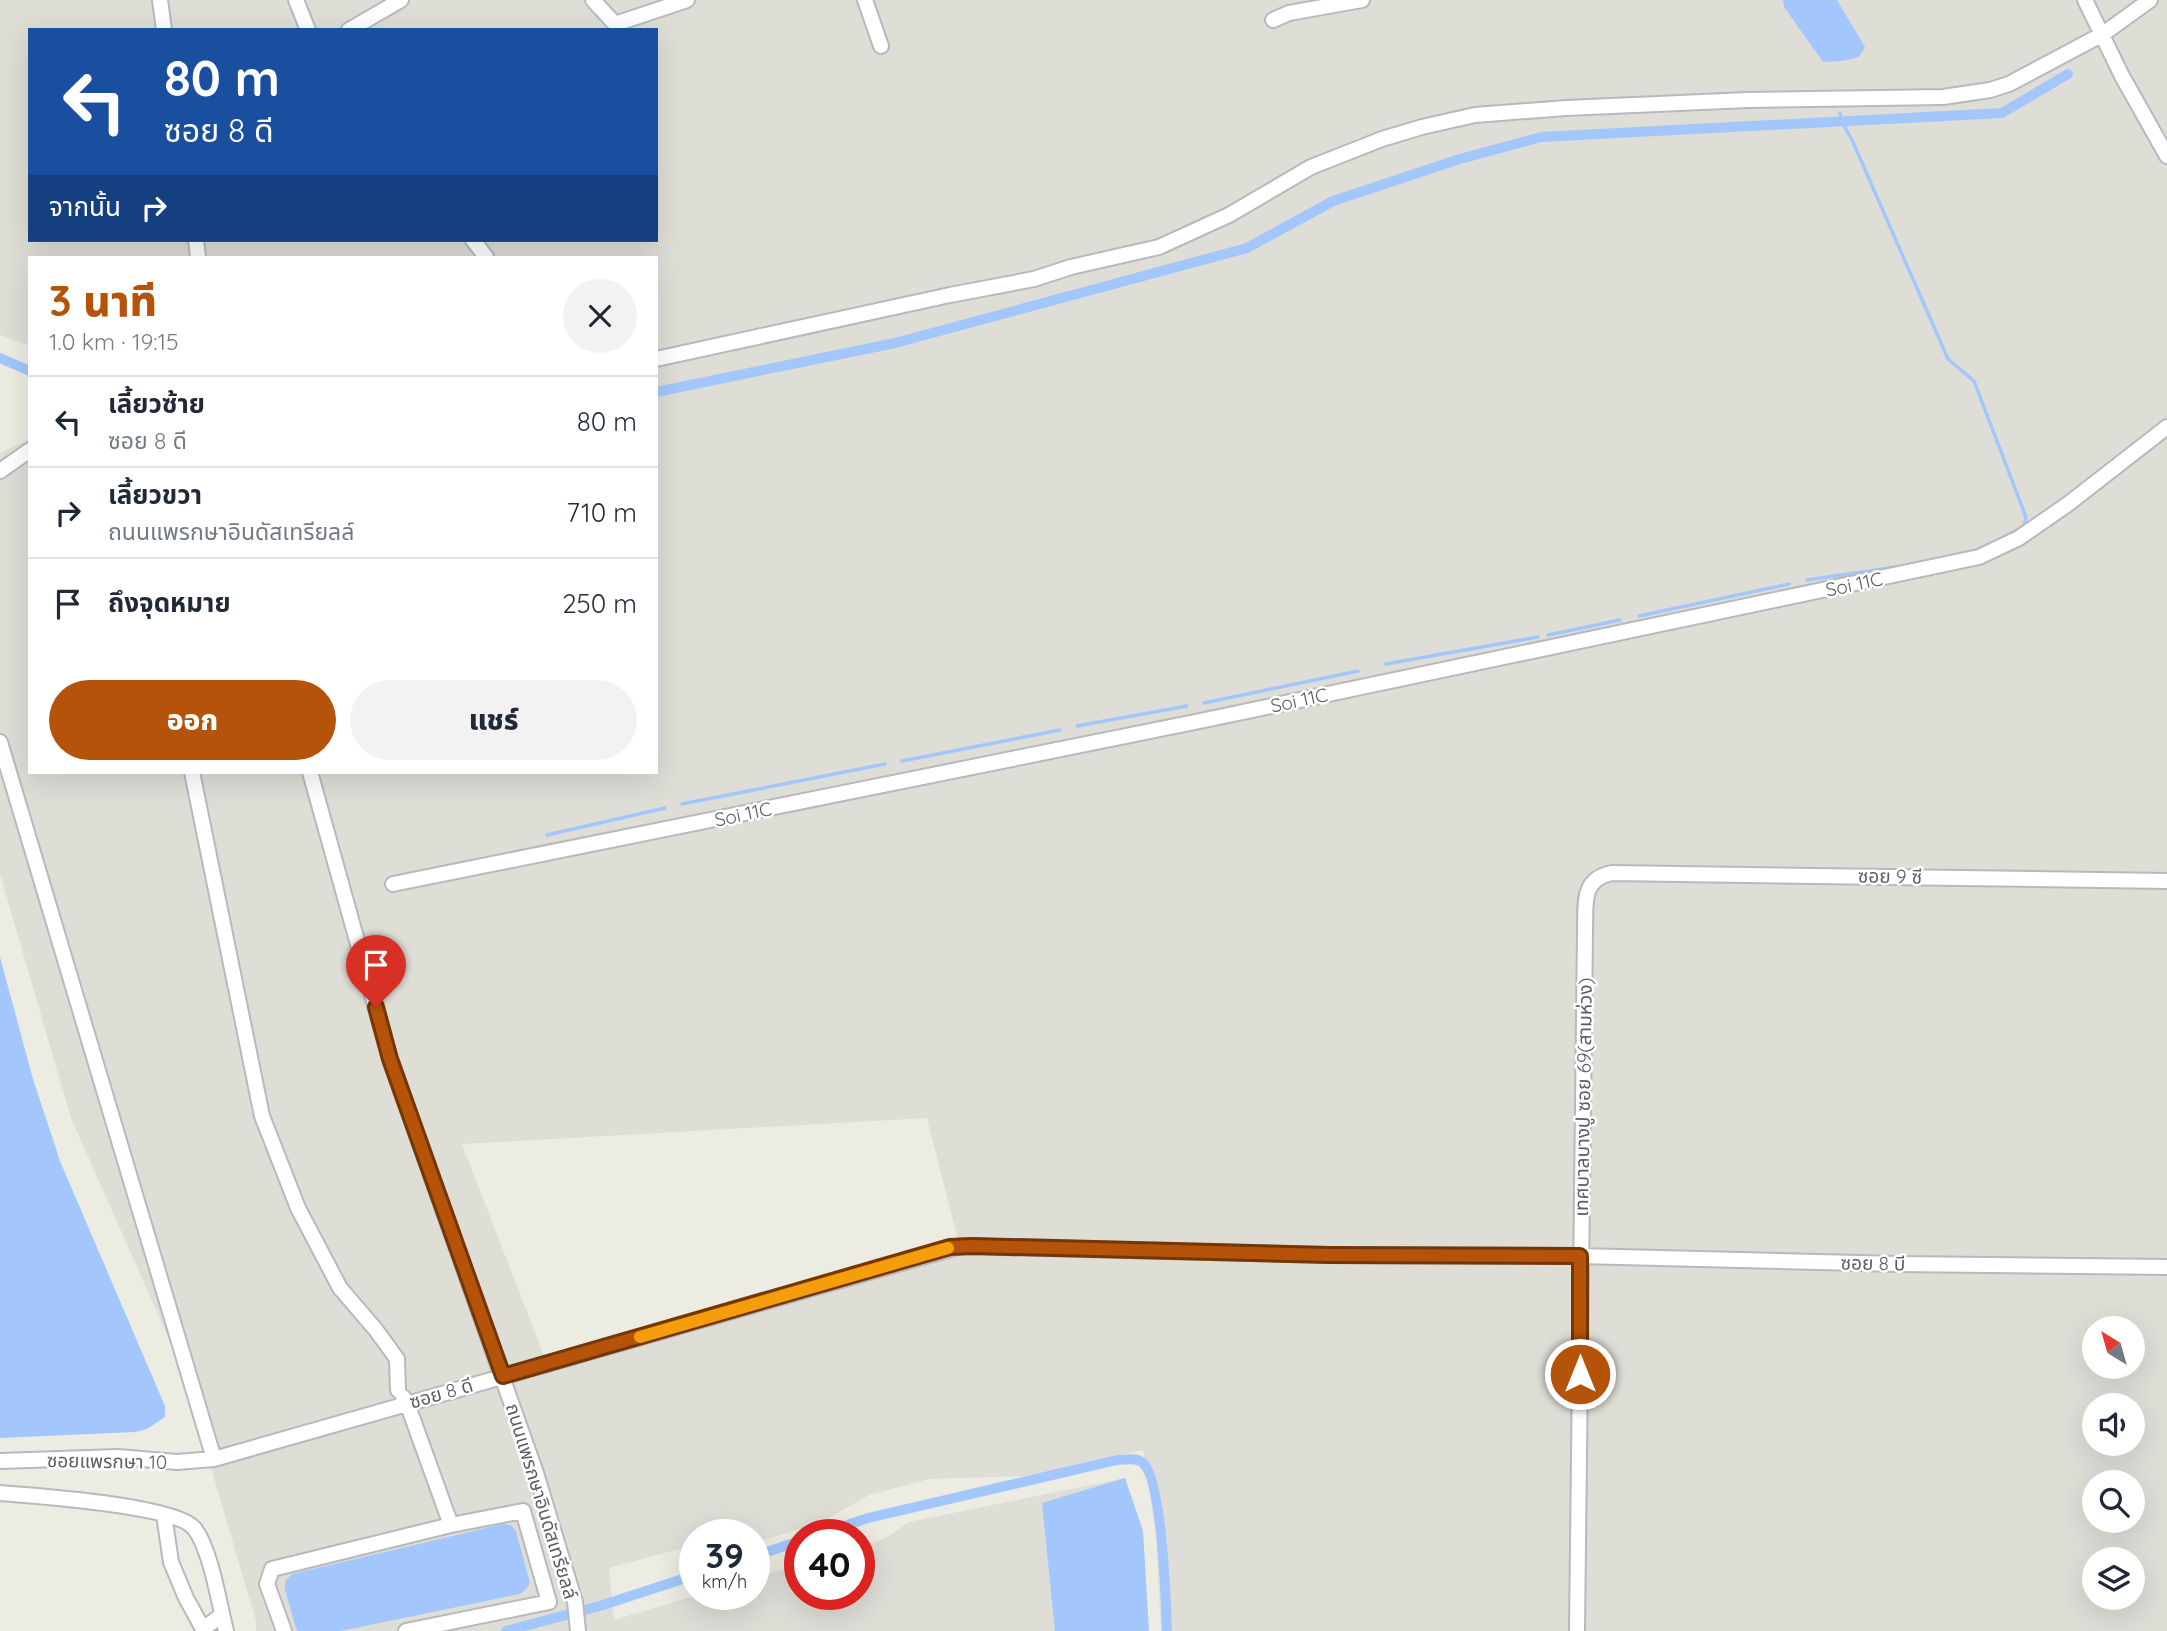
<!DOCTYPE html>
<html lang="th">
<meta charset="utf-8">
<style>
:root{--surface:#fff;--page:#f2f2f3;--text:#1f2937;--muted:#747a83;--line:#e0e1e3;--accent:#b45309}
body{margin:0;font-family:Quicksand,"Noto Sans Thai",sans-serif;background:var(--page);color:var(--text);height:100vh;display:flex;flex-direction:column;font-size:26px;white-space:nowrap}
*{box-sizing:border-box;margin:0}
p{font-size:23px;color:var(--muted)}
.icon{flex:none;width:38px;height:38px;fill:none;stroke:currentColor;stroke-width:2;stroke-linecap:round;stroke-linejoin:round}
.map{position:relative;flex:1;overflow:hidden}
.side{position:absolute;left:28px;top:256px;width:630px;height:518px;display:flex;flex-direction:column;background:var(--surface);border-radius:0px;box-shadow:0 7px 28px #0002}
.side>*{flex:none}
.banner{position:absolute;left:28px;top:28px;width:630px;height:214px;border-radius:0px;box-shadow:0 7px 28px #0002;background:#1a4fa0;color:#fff;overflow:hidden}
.needle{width:46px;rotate:323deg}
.controls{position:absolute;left:2082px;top:1316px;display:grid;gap:14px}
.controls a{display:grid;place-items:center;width:63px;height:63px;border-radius:50%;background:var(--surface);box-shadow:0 7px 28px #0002;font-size:35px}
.speed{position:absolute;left:679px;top:1519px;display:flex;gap:14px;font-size:35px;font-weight:700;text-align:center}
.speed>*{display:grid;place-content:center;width:91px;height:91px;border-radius:50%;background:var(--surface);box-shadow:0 7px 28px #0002;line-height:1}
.speed small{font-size:18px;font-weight:400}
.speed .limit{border:10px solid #d22;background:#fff;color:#111}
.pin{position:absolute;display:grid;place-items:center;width:60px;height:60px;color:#fff;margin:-72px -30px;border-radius:50% 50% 50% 0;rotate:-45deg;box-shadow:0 0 7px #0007}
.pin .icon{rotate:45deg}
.me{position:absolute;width:77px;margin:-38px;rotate:0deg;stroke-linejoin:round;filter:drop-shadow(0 0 5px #0008)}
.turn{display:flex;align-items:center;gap:24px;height:147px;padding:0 21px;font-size:32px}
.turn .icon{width:91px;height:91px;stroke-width:2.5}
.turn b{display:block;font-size:49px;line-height:60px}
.then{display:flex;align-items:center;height:66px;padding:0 21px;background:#0003;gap:14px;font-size:26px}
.round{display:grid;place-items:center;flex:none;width:74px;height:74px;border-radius:37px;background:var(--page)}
.headline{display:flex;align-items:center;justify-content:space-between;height:119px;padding:0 21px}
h1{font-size:42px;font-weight:800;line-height:52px;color:var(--accent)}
.button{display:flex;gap:14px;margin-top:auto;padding:14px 21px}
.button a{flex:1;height:80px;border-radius:42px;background:var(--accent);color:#fff;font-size:28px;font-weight:800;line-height:80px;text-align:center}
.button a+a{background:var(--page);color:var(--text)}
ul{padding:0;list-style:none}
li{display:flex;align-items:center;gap:21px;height:91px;padding:0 21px;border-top:2px solid var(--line)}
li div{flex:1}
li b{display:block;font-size:26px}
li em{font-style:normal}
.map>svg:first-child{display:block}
</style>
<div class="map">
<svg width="2167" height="1631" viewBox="0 0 2167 1631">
<rect width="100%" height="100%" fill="#edece2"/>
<!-- industrial -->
<path fill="#deddd6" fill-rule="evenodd" d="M0,0H2167V1631H1161L1156,1534L1143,1450L1030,1476L929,1479L869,1495L820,1523L754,1543V1535H695V1548L679,1549L609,1568L614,1620L700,1594H754V1578L800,1565V1594H859V1547L884,1539L909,1522L1125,1478L1144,1631H256V1621L181,1366L71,1118L0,874V453L30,439V772H656V257H30V346L0,335ZM30,30H656V240H30ZM927,1118L960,1248L549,1369L462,1144ZM2095,1328H2133V1367H2095ZM2095,1405H2133V1444H2095ZM2095,1482H2133V1521H2095ZM2095,1559H2133V1598H2095Z"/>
<!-- water -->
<path fill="#a3c7fc" d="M1783,0H1837L1865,47L1859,57L1842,61L1823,62L1784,7Z
M0,957L33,1079L60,1161L165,1406V1417L147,1429L135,1432L0,1438Z
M1125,1478L1143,1531L1149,1631H1055L1042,1503Z
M503,1524L511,1525L516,1531L530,1583L526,1589L520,1594L341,1631H297L296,1628L285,1590V1581L292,1574Z"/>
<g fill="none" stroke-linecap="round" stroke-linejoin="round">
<!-- stream -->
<path stroke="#a3c7fc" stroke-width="3.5" d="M1840,113L1841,120L1852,140L1948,359L1974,381L2021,504L2026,518L2024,526L1998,541
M1807,580L1903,566
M1639,616L1789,584
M1548,635L1620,620
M1386,664L1538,637
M1204,703L1358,671
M1077,726L1187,706
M902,761L1060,730
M682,804L885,764
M547,835L665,808"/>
<!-- canal -->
<path stroke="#a3c7fc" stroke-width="10" d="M0,358L30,371
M656,392L895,343L1247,248L1333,201L1460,159L1541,137L2002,113L2068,74
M817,1535L868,1518L1117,1460C1126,1460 1137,1457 1143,1463C1162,1480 1166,1602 1167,1631
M754,1556L800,1541
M506,1631L603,1605L695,1575"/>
<defs>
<path id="minor" d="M160,0L164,30
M296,0L308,30
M593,0L615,24L687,0
M865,0L881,46
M2085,0L2122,76L2167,156
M1273,20L1289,13L1362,0
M349,30L401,0
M196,240L198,257
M473,240L486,257
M656,359L950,295L1034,279L1071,267L1159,247L1229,215L1311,167L1382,139L1422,127L1475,115L1566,108L1748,100L1943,97L1990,90L2009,84L2103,34L2150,0
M0,471L30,450
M0,742L214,1459
M192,772L262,1116L298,1208L340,1288L376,1330L397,1359L398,1390
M310,772L390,1059L536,1473L575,1602L578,1631
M393,884L1200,721L1979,557L2019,538L2068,504L2167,427
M403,1397L407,1403L451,1525
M0,1461L118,1457L177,1462L214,1459L961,1246L1329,1255L1579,1256L1897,1264L2167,1267
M0,1493C35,1496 175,1505 194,1528C211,1549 219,1604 226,1631
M164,1515L171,1562L186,1598L203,1629L222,1615
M284,1631L267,1584L272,1569L451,1525L523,1511L549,1602L406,1631
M1577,1631L1585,932C1586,906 1580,879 1612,873L2167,881"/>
</defs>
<!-- minor casing -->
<use href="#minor" stroke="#b7b9be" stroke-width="18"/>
<!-- minor -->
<use href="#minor" stroke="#fff" stroke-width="14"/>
</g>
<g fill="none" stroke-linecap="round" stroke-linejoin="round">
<defs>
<path id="route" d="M376,1007L390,1059L503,1376L950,1247L973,1246L1329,1255L1580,1256V1374"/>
</defs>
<!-- route casing -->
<use href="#route" stroke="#753606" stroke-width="18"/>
<!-- route -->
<use href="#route" stroke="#b45309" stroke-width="12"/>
<!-- slow -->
<path stroke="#f59e0b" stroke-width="12" d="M640,1337L948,1248"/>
</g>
<g text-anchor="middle" stroke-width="5" stroke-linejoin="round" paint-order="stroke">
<!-- street labels -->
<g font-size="19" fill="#5a5d62" stroke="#fff">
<text transform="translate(1854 584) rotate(-12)" y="7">Soi 11C</text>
<text transform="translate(1299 700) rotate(-12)" y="7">Soi 11C</text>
<text transform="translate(743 814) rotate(-12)" y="7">Soi 11C</text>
<text transform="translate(1890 876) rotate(1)" y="7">ซอย 9 ซี</text>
<text transform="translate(1583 1097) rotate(-89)" y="7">เทศบาลบางปู ซอย 69(สามห่วง)</text>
<text transform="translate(1873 1263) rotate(1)" y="7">ซอย 8 บี</text>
<text transform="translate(441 1393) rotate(-16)" y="7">ซอย 8 ดี</text>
<text transform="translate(107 1461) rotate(1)" y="7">ซอยแพรกษา 10</text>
<text transform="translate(542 1501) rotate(73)" y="7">ถนนแพรกษาอินดัสเทรียลล์</text>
</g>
</g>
</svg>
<div class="controls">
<a><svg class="needle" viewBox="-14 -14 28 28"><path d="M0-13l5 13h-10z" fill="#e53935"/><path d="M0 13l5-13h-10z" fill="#747a83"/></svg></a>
<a><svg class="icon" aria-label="sound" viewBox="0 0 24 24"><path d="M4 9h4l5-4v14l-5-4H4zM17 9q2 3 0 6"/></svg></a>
<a><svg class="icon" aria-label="search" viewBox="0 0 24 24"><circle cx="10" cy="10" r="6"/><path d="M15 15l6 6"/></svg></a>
<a><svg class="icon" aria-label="layers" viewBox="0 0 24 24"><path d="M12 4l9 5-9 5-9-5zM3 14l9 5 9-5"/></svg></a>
</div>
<div class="speed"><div>39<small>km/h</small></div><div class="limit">40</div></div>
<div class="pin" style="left:376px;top:1007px;background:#d93025"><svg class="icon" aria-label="arrive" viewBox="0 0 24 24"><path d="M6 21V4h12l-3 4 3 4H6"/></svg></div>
<svg class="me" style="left:1580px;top:1374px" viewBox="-20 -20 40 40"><circle r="17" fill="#b45309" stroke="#fff" stroke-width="3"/><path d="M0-11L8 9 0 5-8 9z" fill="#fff"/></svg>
<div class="banner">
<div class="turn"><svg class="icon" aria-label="left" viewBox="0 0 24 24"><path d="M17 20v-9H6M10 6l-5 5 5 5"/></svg><div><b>80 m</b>ซอย 8 ดี</div></div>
<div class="then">จากนั้น<svg class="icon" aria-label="right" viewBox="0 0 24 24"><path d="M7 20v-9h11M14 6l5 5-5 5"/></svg></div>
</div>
<section class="side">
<div class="headline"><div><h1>3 นาที</h1><p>1.0 km · 19:15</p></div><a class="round"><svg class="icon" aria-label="close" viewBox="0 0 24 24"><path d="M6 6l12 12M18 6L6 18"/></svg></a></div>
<ul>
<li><svg class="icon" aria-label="left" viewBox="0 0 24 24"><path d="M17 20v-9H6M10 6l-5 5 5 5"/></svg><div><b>เลี้ยวซ้าย</b><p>ซอย 8 ดี</p></div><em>80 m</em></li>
<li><svg class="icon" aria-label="right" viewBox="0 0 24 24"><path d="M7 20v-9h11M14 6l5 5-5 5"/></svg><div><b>เลี้ยวขวา</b><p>ถนนแพรกษาอินดัสเทรียลล์</p></div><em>710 m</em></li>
<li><svg class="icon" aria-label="arrive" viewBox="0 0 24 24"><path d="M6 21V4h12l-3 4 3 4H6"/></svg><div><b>ถึงจุดหมาย</b></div><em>250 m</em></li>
</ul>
<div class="button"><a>ออก</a><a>แชร์</a></div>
</section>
</div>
